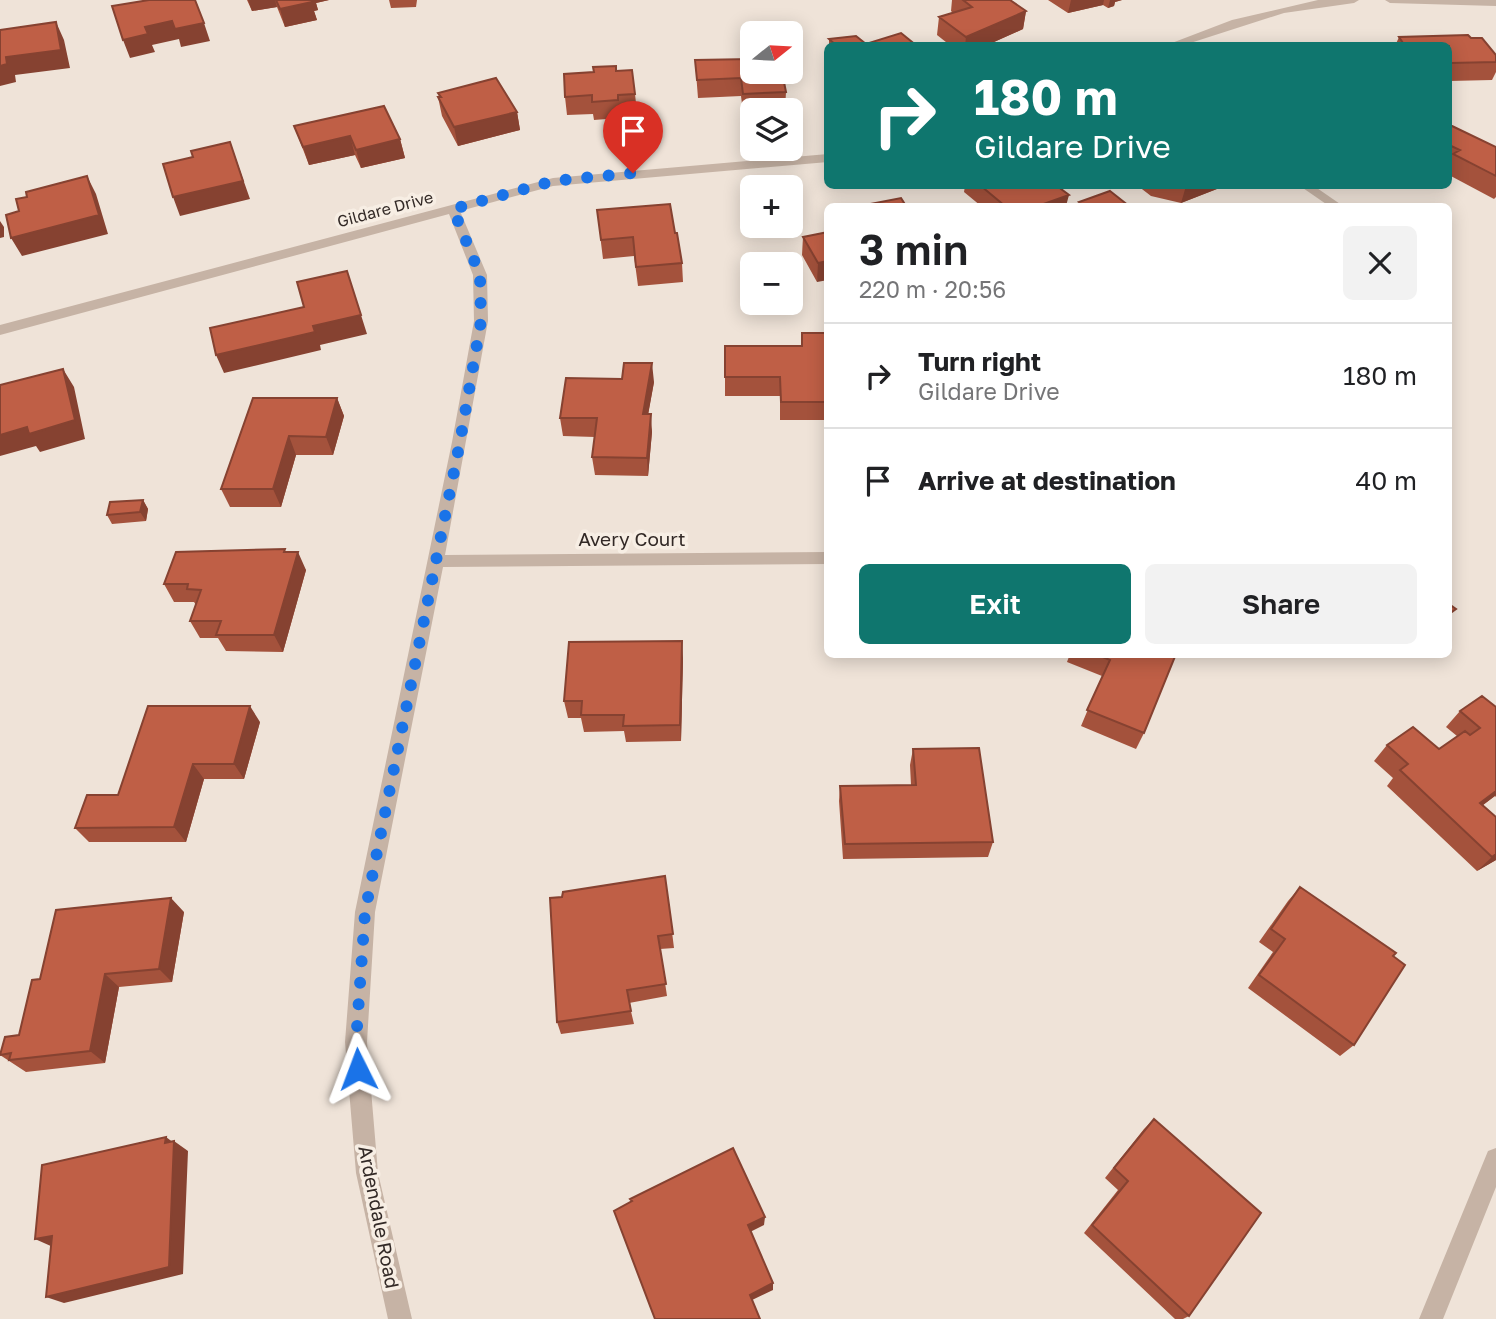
<!DOCTYPE html>
<meta charset="utf-8">
<style>
:root{--surface:#fff;--page:#f2f2f2;--text:#202124;--muted:#757577;--line:#e0e0e0;--accent:#0f766e}
body{margin:0;font-family:"Golos Text",sans-serif;background:var(--page);color:var(--text);height:100vh;display:flex;flex-direction:column;font-size:26px;white-space:nowrap}
*{box-sizing:border-box;margin:0}
p{font-size:23px;color:var(--muted)}
.icon{flex:none;width:38px;height:38px;fill:none;stroke:currentColor;stroke-width:2;stroke-linecap:round;stroke-linejoin:round}
.map{position:relative;flex:1;overflow:hidden}
.side{position:absolute;left:824px;top:203px;width:628px;height:455px;display:flex;flex-direction:column;background:var(--surface);border-radius:10px;box-shadow:0 4px 18px #0003}
.side>*{flex:none}
.banner{position:absolute;left:824px;top:42px;width:628px;height:147px;border-radius:10px;box-shadow:0 4px 18px #0003;background:#0f766e;color:#fff;overflow:hidden}
.needle{width:46px;rotate:72deg}
.controls{position:absolute;left:740px;top:21px;display:grid;gap:14px}
.controls a{display:grid;place-items:center;width:63px;height:63px;border-radius:10px;background:var(--surface);box-shadow:0 4px 18px #0003;font-size:35px}
.pin{position:absolute;display:grid;place-items:center;width:60px;height:60px;color:#fff;margin:-72px -30px;border-radius:50% 50% 50% 0;rotate:-45deg;box-shadow:0 0 7px #0007}
.pin .icon{rotate:45deg}
.me{position:absolute;width:77px;margin:-38px;rotate:357deg;stroke-linejoin:round;filter:drop-shadow(0 0 5px #0008)}
.turn{display:flex;align-items:center;gap:24px;height:147px;padding:0 35px;font-size:32px}
.turn .icon{width:91px;height:91px;stroke-width:2.5}
.turn b{display:block;font-size:49px;line-height:60px}
.round{display:grid;place-items:center;flex:none;width:74px;height:74px;border-radius:10px;background:var(--page)}
.head{display:flex;align-items:center;justify-content:space-between;height:119px;padding:0 35px}
h1{font-size:42px;font-weight:600;line-height:52px}
.button{display:flex;gap:14px;margin-top:auto;padding:14px 35px}
.button a{flex:1;height:80px;border-radius:10px;background:var(--accent);color:#fff;font-size:28px;font-weight:600;line-height:80px;text-align:center}
.button a+a{background:var(--page);color:var(--text)}
ul{padding:0;list-style:none}
li{display:flex;align-items:center;gap:21px;height:105px;padding:0 35px;border-top:2px solid var(--line)}
li div{flex:1}
li b{display:block;font-size:26px}
li em{font-style:normal}
.map>svg:first-child{display:block}
</style>
<div class="map">
<svg width="1496" height="1319" viewBox="0 0 1496 1319">
<rect width="100%" height="100%" fill="#efe3d8"/>
<g fill="none" stroke-linecap="round" stroke-linejoin="round">
<!-- street -->
<path fill="#c6b3a5" fill-rule="evenodd" d="M1318,0H1359L1354,3L1284,13L1181,46H1164L1232,20Z
M1385,0H1496V6L1390,3Z
M828,154V162L553,186L460,211L487,275L488,321L445,555L828,552V564L443,567L375,912L367,1042L378,1173L412,1319H388L356,1173L345,1042L355,912L452,442L474,321L473,275L449,214L0,335V325L553,178Z
M1300,186H1314L1343,206H1329Z
M1496,1148V1187L1443,1319H1419L1488,1151Z"/>
</g>
<!-- wall -->
<path fill="#a4523c" d="M247,0H329L316,3L318,10L314,11L317,20L285,27L277,7L252,11Z
M389,0H417L416,7L391,8Z
M952,0H989L1026,11L1023,29L985,46H951L937,35L939,17L953,13L951,11Z
M1048,0H1122L1115,2L1114,6L1108,8L1103,5L1068,13Z
M1399,37L1471,38L1496,55V72L1492,80L1449,81V46H1395Z
M829,39L866,44L917,46H829Z
M695,60L786,92L785,110H752V112H743L741,96L698,98Z
M616,71L635,94L637,112L619,113V118L594,120L593,114L567,115L565,97Z
M438,93L517,112L520,130L458,146L442,116L438,97H439Z
M294,126L400,139L405,158L361,168L355,155L309,165Z
M1449,127L1496,147V197L1494,199L1449,175Z
M965,186H1063V187L1060,188L1066,206H981L964,192Z
M1138,186H1222V187L1181,203L1151,196Z
M597,210L675,233L682,263L683,282L638,286L634,256L603,259Z
M828,232L817,282L802,255L803,237Z
M802,333H828V420H780V396H725V377L801,346Z
M654,382L648,414L652,432L648,476L595,475L592,457L595,437L563,436L560,418Z
M337,398L344,416L333,455H296L281,507H230L221,489Z
M143,500L148,509L146,521L112,524L107,515Z
M287,552L306,570L283,652L226,651L218,638H200L190,621L196,605L194,602H174L164,584Z
M1070,654H1176L1144,733L1136,749L1081,726L1102,676L1067,662Z
M683,658L681,741L626,742L624,731L584,732L581,718H568L564,701Z
M1496,707V797L1495,796L1483,805L1496,817V860L1477,871L1387,786L1393,778L1374,761L1387,745L1439,749L1457,736L1446,727L1460,711Z
M260,722L244,779H204L186,842H89L75,828L118,795Z
M913,749L993,842L988,857L843,859L839,801L840,786L911,785L910,765Z
M665,876L674,948L660,949L667,996L629,1003L634,1024L561,1034L557,1022L562,897Z
M1300,887L1393,956L1354,1045L1340,1056L1248,988L1273,952L1259,942L1288,901Z
M184,912L172,982L119,987L105,1063L26,1072L0,1055L19,1035L40,979Z
M1154,1119L1189,1316L1183,1319H1175L1084,1233L1118,1190L1105,1178L1144,1129Z"/>
<!-- shaded-wall -->
<path fill="#864231" d="M248,0H275L277,7L252,11Z
M310,0H329L316,3L318,10L314,11L317,20L285,27L280,9Z
M1071,0H1104L1103,5L1068,13Z
M1110,0H1122L1115,2L1114,6L1108,8Z
M1026,11L1023,29L985,46H965L966,37Z
M172,21L204,23L210,41L181,47L179,39L152,45L155,52L130,58L123,40L145,27Z
M56,22L64,40L70,68L15,75L16,82L0,86V66L6,57Z
M517,112L520,130L458,146L454,127Z
M350,136L355,155L309,165L303,147Z
M400,139L405,158L361,168L356,150Z
M230,142L250,199L180,216L173,197Z
M87,176L96,194L108,234L22,256L11,238Z
M1186,186H1222V187L1181,203Z
M1069,195L1066,206H1038Z
M0,221L4,227V237L0,238Z
M828,261V280L817,282L818,263Z
M361,315L367,334L320,345L321,350L224,373L216,355L313,326Z
M652,363L654,382L645,432L643,414Z
M63,369L74,387L85,439L40,452L36,446L0,456V435Z
M337,398L344,416L333,455L326,437Z
M651,414L652,432L648,476L647,458Z
M289,436L296,455L281,507L273,489Z
M143,500L148,509L146,521L140,512Z
M298,552L306,570L283,652L274,635Z
M682,641L683,658L681,741L680,725Z
M250,706L260,722L244,779L234,764Z
M193,764L204,779L186,842L174,827Z
M1496,791V795L1466,818L1480,803Z
M1496,854V860L1477,871L1492,857Z
M171,898L184,912L172,982L159,969Z
M105,974L119,987L105,1063L90,1051Z
M166,1137L174,1143V1141L188,1151L183,1274L64,1303L46,1297L165,1143Z
M765,1217L764,1225L748,1233V1225Z
M52,1236L53,1247L35,1239Z
M773,1283V1290L750,1301V1295Z"/>
<!-- building -->
<path fill="#bf5f46" stroke="#864231" stroke-width="2" d="M149,0H195L204,23L175,29L172,21L145,27L148,34L123,40L112,6Z
M276,0H311L312,2L280,9Z
M963,0H1010L1026,11L966,37L939,17L972,7Z
M56,22L61,50L6,57L7,64L0,66V30Z
M901,33L917,46H837L829,39L856,36L866,44Z
M1468,35L1471,38H1482L1496,55V62L1450,63L1449,62V46H1405L1399,37Z
M752,59V72H782L786,92L743,94L741,78L697,80L695,60Z
M616,66V71L632,70L635,94L618,95V100L592,102V95L565,97L564,74L594,72L593,67Z
M496,78L517,112L454,127L438,97H441L438,93Z
M384,106L400,139L356,150L350,136L303,147L294,126Z
M1452,126L1496,147V176L1453,154L1460,150L1449,145V127Z
M230,142L243,181L173,197L163,164L193,157L191,151Z
M87,176L99,215L11,238L6,215L19,211L16,199L27,197L26,192Z
M981,186H1057L1069,195L1038,206H1005Z
M1110,191L1129,206H1085L1079,202Z
M901,198L906,206H860Z
M670,204L675,233H677L682,263L636,267L633,237L601,240L597,210Z
M828,232V261L818,263L803,237Z
M347,271L361,315L313,326L315,332L216,355L210,328L304,307L297,282Z
M802,333H828V402H781L780,377H725V346H802Z
M624,363H652L643,414H651L647,458L592,457L597,418H560L566,378L622,379Z
M63,369L75,420L29,434L27,427L0,435V385Z
M253,398H337L326,437L289,436L273,489H221Z
M143,500L140,512L107,515L110,502Z
M285,549L284,552H298L274,635H216L221,621H190L201,590L187,589L188,584H164L176,552Z
M1449,604L1456,609L1449,614Z
M682,641L680,725L623,726L624,715H581L582,701H564L569,642Z
M1096,654H1176L1144,733L1087,710L1110,660Z
M1482,696L1496,707V791L1480,803L1496,817V854L1492,857L1400,770L1408,764L1387,745L1413,727L1439,749L1465,731L1470,735L1480,728L1460,711Z
M148,706H250L234,764H193L174,827L75,828L87,795H118Z
M979,748L993,842L845,844L840,786L916,785L913,749Z
M665,876L673,934L658,936L666,984L627,990L631,1011L557,1022L550,898L562,897L563,892Z
M1300,887L1396,953L1393,956L1405,965L1354,1045L1259,975L1285,939L1271,929Z
M171,898L159,969L105,974L90,1051L9,1060L11,1053L0,1055L5,1037L19,1035L32,980L40,979L56,910Z
M1154,1119L1261,1213L1189,1316L1092,1225L1128,1181L1114,1168Z
M166,1137L165,1143L174,1141L169,1267L46,1297L52,1236L35,1239L42,1165Z
M733,1148L765,1217L748,1225L773,1283L750,1295L760,1319H655L614,1211L632,1201L630,1199Z"/>
<g fill="none" stroke-linecap="round" stroke-linejoin="round">
<!-- route -->
<path stroke="#1a73e8" stroke-width="12" stroke-dasharray="0 21.6" d="M358,1069L356,1042L365,912L460,442L481,321L480,275L453,209L553,181L633,173"/>
</g>
<g text-anchor="middle" stroke-width="7" stroke-linejoin="round" paint-order="stroke">
<!-- far-street labels -->
<g font-size="16" fill="#322926" stroke="#f7eee4">
<text transform="translate(385 209) rotate(-15)" y="6">Gildare Drive</text>
</g>
<!-- street labels -->
<g font-size="19" fill="#322926" stroke="#f7eee4">
<text x="632" y="546">Avery Court</text>
<text transform="translate(379 1217) rotate(79)" y="7">Ardendale Road</text>
</g>
</g>
</svg>
<div class="controls">
<a><svg class="needle" viewBox="-14 -14 28 28"><path d="M0-13l5 13h-10z" fill="#e53935"/><path d="M0 13l5-13h-10z" fill="#757577"/></svg></a>
<a><svg class="icon" aria-label="layers" viewBox="0 0 24 24"><path d="M12 4l9 5-9 5-9-5zM3 14l9 5 9-5"/></svg></a>
<a>+</a>
<a>−</a>
</div>
<div class="pin" style="left:633px;top:173px;background:#d93025"><svg class="icon" aria-label="arrive" viewBox="0 0 24 24"><path d="M6 21V4h12l-3 4 3 4H6"/></svg></div>
<svg class="me" style="left:358px;top:1069px" viewBox="-20 -20 40 40"><path d="M0-17L14 15 0 8-14 15z" fill="#1a73e8" stroke="#fff" stroke-width="4"/></svg>
<div class="banner">
<div class="turn"><svg class="icon" aria-label="right" viewBox="0 0 24 24"><path d="M7 20v-9h11M14 6l5 5-5 5"/></svg><div><b>180 m</b>Gildare Drive</div></div>
</div>
<section class="side">
<div class="head"><div><h1>3 min</h1><p>220 m · 20:56</p></div><a class="round"><svg class="icon" aria-label="close" viewBox="0 0 24 24"><path d="M6 6l12 12M18 6L6 18"/></svg></a></div>
<ul>
<li><svg class="icon" aria-label="right" viewBox="0 0 24 24"><path d="M7 20v-9h11M14 6l5 5-5 5"/></svg><div><b>Turn right</b><p>Gildare Drive</p></div><em>180 m</em></li>
<li><svg class="icon" aria-label="arrive" viewBox="0 0 24 24"><path d="M6 21V4h12l-3 4 3 4H6"/></svg><div><b>Arrive at destination</b></div><em>40 m</em></li>
</ul>
<div class="button"><a>Exit</a><a>Share</a></div>
</section>
</div>
